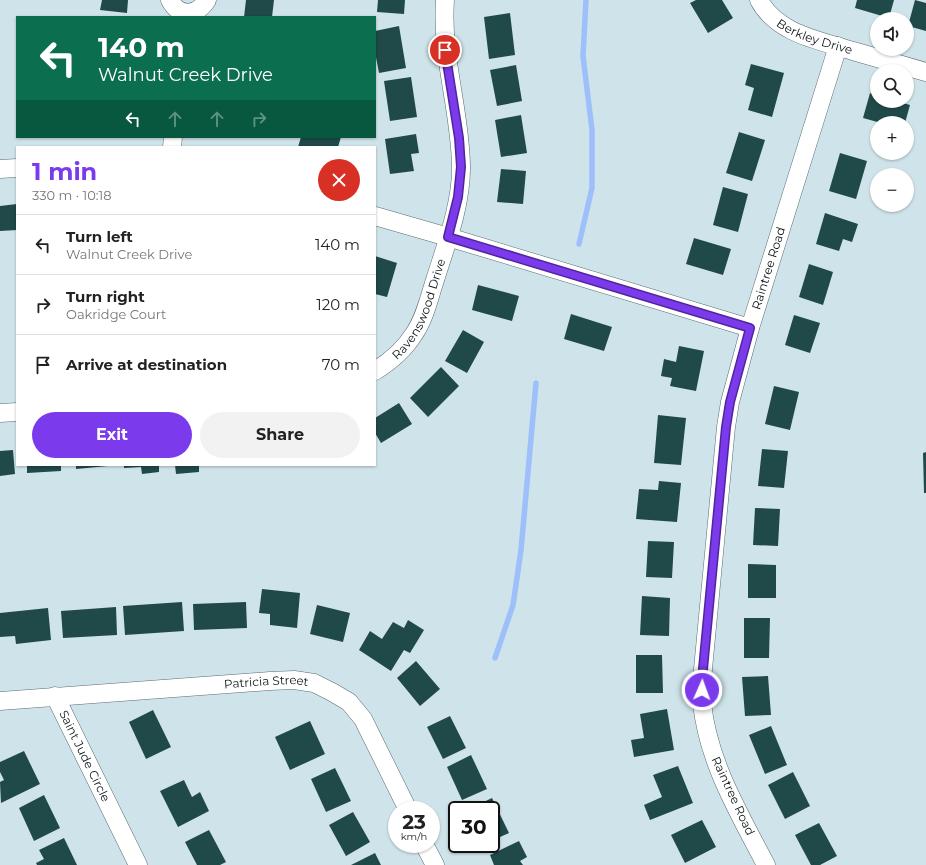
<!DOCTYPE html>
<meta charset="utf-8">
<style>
:root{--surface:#fff;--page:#f2f2f2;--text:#222;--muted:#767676;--line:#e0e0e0;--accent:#7c3aed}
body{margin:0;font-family:Montserrat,sans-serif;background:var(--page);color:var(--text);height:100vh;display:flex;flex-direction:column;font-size:15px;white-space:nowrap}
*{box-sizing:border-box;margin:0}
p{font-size:13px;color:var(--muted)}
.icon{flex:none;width:22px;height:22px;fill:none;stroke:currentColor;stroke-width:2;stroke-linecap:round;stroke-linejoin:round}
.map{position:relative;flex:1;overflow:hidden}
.details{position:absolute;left:16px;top:146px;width:360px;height:320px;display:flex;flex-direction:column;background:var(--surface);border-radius:0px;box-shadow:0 1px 3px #0004}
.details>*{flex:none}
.top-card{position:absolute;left:16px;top:16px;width:360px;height:122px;border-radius:0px;box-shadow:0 1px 3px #0004;background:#0b6e4f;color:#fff;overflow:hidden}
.tools{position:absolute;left:870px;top:12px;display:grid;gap:8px}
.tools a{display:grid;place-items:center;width:44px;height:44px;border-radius:50%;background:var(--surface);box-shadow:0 1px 3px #0004;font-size:20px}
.speed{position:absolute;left:388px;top:801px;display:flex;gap:8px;font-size:20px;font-weight:700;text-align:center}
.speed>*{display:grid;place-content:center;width:52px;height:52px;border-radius:50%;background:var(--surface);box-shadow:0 1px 3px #0004;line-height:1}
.speed small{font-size:10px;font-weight:400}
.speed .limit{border:2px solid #111;border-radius:6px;background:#fff;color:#111}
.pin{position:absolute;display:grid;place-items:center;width:34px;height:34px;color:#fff;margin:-17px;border:2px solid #fff;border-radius:50%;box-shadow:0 1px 4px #0007}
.me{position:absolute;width:44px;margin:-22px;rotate:2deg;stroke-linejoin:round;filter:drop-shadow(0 0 3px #0008)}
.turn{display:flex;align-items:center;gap:14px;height:84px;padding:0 16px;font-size:18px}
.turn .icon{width:52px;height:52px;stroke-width:2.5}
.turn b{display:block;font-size:28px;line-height:34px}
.lanes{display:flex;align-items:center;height:38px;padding:0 16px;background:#0003;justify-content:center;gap:20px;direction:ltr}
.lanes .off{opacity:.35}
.round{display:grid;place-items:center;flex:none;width:42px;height:42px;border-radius:21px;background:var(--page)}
.summary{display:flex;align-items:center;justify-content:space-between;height:68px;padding:0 16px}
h1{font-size:24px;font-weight:700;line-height:30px;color:var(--accent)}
.action{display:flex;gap:8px;margin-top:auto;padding:8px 16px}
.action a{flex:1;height:46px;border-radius:24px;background:var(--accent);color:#fff;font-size:16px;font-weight:700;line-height:46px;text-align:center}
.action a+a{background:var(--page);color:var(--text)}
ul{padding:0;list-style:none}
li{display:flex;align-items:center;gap:12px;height:60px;padding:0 16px;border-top:1px solid var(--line)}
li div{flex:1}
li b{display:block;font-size:15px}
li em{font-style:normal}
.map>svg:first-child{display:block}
</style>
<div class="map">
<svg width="926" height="865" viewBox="0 0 926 865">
<rect width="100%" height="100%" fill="#cfe4ea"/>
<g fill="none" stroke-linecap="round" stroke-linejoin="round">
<!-- stream -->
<path stroke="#9dbffa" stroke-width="5.5" d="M579,244L592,188V130L583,56L586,0
M495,658L513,605L521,550L536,383"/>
</g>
<!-- building -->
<path fill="#204949" d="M102,0H128L127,13L100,10Z
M246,0H274L272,17H244Z
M378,0H405L404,14L377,12Z
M696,0H722L733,18L708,33L690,3Z
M857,0H894L889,18L855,8Z
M915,0L926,3V31L908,26Z
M510,13L515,55L489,59L484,17Z
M399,26L406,68L379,73L375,52V31Z
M751,64L784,73L772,117L748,110L754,88L745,85Z
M516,65L522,101L497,106L490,70Z
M411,77L417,117L390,121L384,81Z
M870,93L877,96V101H896L910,105L905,123H881L863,118Z
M521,115L527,153L501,157L495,120Z
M739,132L765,140L752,181L726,173Z
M416,134L419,153L411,154L414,171L390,174L385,139Z
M301,137H341L338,147H298Z
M840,153L867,161L856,199L829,191Z
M501,169L526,171L523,204L497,202Z
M723,187L748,194L738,232L713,225Z
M17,204V230L0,231V206Z
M825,213L858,224L852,242L843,239L839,251L816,244Z
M694,238L731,249L723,275L686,264Z
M375,256L397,263L387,297L375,294Z
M809,264L833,272L823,305L799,297Z
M478,285L519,296L512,321L472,310Z
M571,314L612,327L604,351L564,339Z
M794,315L820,323L810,353L785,345Z
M463,330L484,342L467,373L445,361Z
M679,346L704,351L696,391L670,386L672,378L661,376L664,359L676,362Z
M441,367L459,386L428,417L410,398Z
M774,386L799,392L790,430L765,424Z
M399,403L412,424L381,443L375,433V418Z
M658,415L686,418L681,465L654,463Z
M762,449L788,451L784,488L758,486Z
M13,450L15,474L0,476V451Z
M926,452V493H924L923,453Z
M27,465H61V471L27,473Z
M76,465H108V466L76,469Z
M124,465H159V472L142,474L141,467L124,468Z
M175,465H199V472L176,474Z
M659,481L681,483L677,522L636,519L639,489L658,490Z
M755,508L780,509L778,546L753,545Z
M648,541L674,542L672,578L646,577Z
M748,564L776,565V598H748Z
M262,589L300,593L297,628L270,625V614L259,613Z
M642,596L670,598L669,636L640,635Z
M182,602L184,631L125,635L123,606Z
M246,602L247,628L194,630L193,604Z
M317,605L350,613L343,642L310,634Z
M116,607L117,635L63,638L61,611Z
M48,608L51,640L16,644L15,636L0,637V613Z
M744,618H770L769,658H744Z
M408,620L424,630L410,653L404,650L391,671L359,650L370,631L382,639L393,622L404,628Z
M636,655H662L663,693H636Z
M416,661L440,689L420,706L397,678Z
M768,676L771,715L745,716L742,677Z
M667,709L674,750L634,757L631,740L644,738L640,714Z
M153,710L171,747L146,759L129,722Z
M450,716L466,748L443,759L427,727Z
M310,721L325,754L290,770L275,737Z
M771,726L787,765L765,774L749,735Z
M24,751L40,784L1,803L0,782L4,780L0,772V762Z
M471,755L487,789L462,800L447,767Z
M678,766L693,803L650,820L644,805L662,797L653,775Z
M335,768L351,801L326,812L311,779Z
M793,772L810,806L785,819L768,785Z
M184,780L192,797L200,792L209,811L178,827L160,791Z
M44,795L60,828L34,841L19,808Z
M492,798L509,833L491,841V810H467Z
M353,812L370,842L346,856L329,825Z
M702,820L716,847L685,863L671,835Z
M819,823L837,856L820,865H811L795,835Z
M209,830L226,862L220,865H197L185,842Z
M64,838L77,865H37L36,863L44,859L39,850Z
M519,841L527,857L520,861L523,865H494L490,855Z
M375,853L381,865H351Z"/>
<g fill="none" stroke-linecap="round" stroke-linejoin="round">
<defs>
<g id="minor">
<path d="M170,0C179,18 197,16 207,0"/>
<path id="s1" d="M759,0C777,34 819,40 853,51C877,58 902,65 926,72"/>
<path d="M172,147L173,137"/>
<path d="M0,169L17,168"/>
<path d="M375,216L448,237L750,328"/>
<path id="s2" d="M375,371C391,361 404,350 414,334C425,318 429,298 435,280C446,245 462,203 461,165C460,110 441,57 445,0"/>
<path d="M0,413L17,412"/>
<path id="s3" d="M55,696L138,865"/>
<path id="s4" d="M0,701L270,681L294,680L314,683L332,692L349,702L363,719L408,810"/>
<path d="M424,844L435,865"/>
<path id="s5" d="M766,865C739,813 708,762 702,703C701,692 702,680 703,669L726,427L730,402L750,328L838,46"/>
</g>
</defs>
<!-- minor casing -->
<use href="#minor" stroke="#5a6c72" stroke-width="19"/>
<!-- minor -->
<use href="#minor" stroke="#fff" stroke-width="18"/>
</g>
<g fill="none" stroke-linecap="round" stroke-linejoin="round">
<defs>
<path id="route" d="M445,50L459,138L461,167L458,197L448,237L750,328L730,402L726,427L703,669L702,690"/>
</defs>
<!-- route casing -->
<use href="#route" stroke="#51269a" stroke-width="10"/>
<!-- route -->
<use href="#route" stroke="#7c3aed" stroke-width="7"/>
</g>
<g text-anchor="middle" stroke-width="4" stroke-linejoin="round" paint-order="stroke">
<!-- street labels -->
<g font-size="12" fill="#0f1719" stroke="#fff">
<text dy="4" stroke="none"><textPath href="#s1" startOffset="69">Berkley Drive</textPath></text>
<text dy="4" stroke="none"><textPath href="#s5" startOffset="617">Raintree Road</textPath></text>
<text dy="4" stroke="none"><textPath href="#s2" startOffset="79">Ravenswood Drive</textPath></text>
<text dy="4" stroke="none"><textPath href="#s4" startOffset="267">Patricia Street</textPath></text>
<text dy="4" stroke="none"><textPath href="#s3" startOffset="67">Saint Jude Circle</textPath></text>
<text transform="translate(733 796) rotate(65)" y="4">Raintree Road</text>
</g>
</g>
</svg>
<div class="tools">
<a><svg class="icon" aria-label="sound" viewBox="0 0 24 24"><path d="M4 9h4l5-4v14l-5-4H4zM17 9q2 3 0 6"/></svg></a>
<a><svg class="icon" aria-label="search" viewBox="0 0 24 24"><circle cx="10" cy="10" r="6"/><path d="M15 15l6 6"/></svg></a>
<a>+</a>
<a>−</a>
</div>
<div class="speed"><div>23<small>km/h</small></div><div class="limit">30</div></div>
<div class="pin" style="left:445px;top:50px;background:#d93025"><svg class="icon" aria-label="arrive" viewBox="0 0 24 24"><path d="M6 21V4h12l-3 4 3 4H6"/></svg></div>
<svg class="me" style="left:702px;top:690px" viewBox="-20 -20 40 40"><circle r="17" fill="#7c3aed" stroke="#fff" stroke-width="3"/><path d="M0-11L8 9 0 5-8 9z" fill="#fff"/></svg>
<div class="top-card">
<div class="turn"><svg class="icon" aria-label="left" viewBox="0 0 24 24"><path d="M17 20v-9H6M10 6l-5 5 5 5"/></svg><div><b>140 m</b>Walnut Creek Drive</div></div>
<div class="lanes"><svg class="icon" aria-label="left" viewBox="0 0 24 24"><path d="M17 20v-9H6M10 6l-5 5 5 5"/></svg><svg class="icon off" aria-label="ahead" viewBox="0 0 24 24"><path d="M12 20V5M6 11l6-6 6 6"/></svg><svg class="icon off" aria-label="ahead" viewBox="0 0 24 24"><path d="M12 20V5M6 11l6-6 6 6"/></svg><svg class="icon off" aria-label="right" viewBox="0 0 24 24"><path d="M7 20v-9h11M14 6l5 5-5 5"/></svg></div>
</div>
<section class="details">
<div class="summary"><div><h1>1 min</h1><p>330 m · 10:18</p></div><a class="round" style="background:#d93025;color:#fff"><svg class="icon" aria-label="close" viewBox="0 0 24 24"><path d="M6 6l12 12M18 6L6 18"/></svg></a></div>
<ul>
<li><svg class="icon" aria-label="left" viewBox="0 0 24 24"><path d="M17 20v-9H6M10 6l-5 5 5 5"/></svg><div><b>Turn left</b><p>Walnut Creek Drive</p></div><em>140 m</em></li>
<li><svg class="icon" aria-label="right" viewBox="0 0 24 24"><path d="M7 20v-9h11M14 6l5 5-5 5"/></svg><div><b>Turn right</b><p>Oakridge Court</p></div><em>120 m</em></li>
<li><svg class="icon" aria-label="arrive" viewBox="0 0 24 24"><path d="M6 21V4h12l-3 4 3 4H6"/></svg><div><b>Arrive at destination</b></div><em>70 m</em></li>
</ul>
<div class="action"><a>Exit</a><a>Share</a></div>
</section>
</div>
